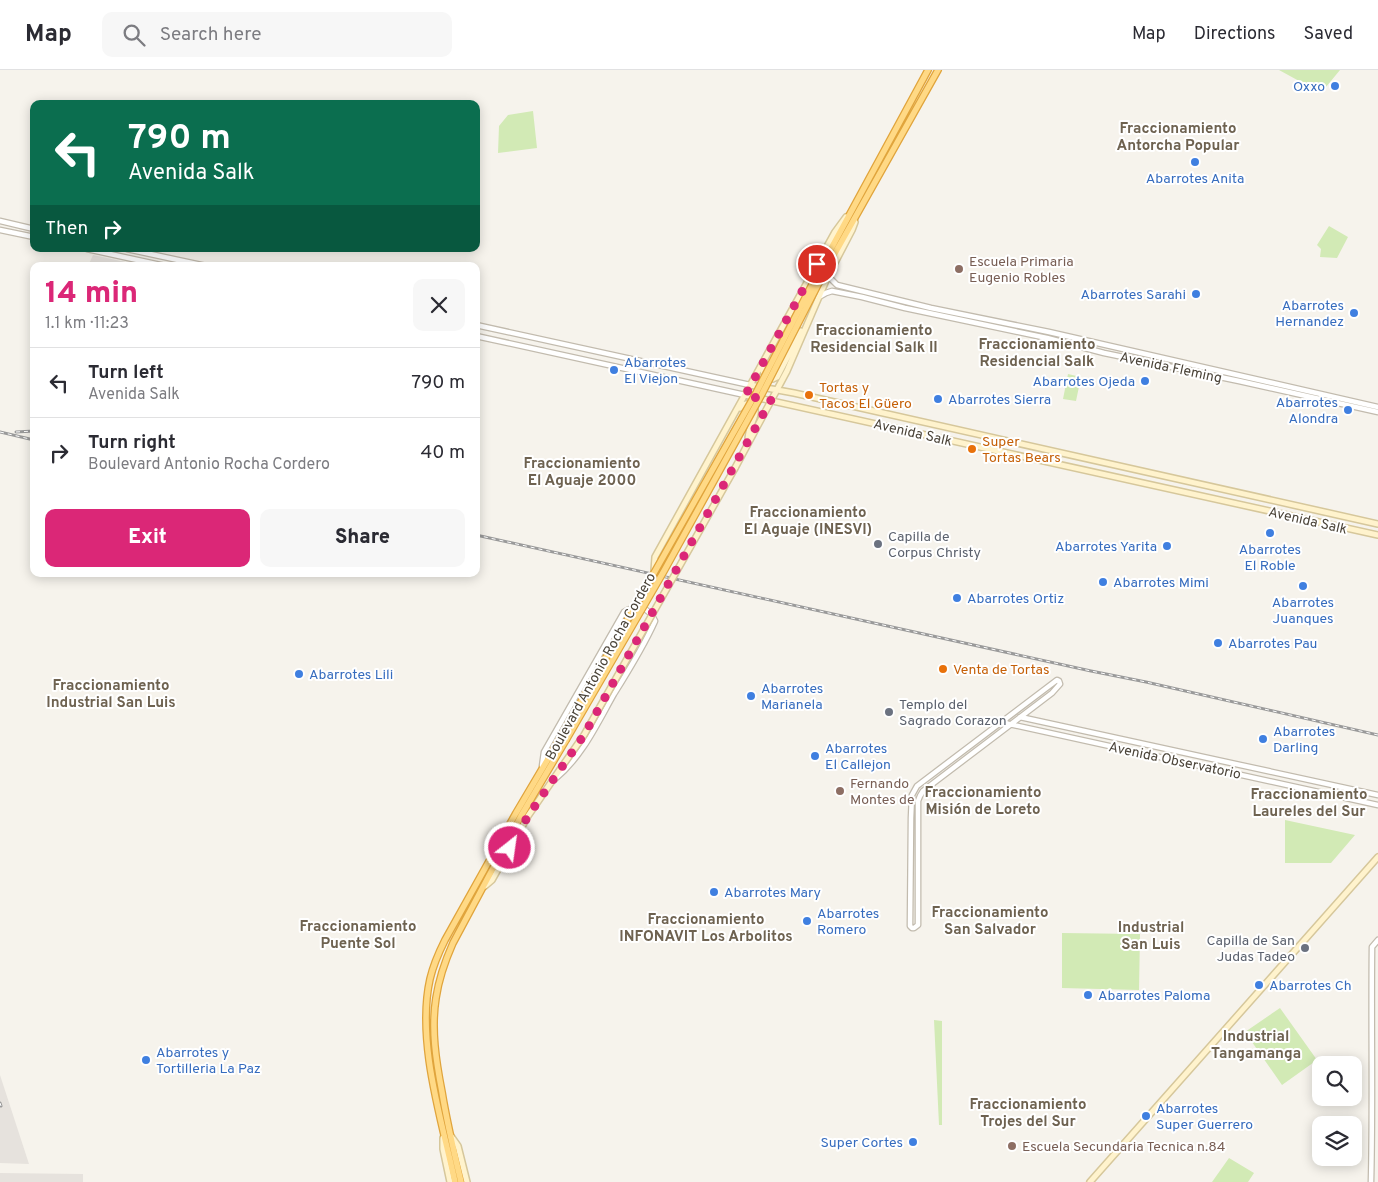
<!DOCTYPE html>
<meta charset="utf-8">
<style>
:root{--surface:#fff;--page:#f7f7f7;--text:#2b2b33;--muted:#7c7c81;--line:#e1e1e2;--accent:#db2777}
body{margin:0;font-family:Overpass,sans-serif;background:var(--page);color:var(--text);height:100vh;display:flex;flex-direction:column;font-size:19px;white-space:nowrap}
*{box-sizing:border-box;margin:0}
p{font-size:16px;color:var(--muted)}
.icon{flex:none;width:28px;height:28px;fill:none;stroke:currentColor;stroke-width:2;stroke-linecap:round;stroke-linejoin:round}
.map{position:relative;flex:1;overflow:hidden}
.sheet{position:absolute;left:30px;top:192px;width:450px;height:315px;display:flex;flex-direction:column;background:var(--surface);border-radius:10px;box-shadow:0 2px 12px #0003}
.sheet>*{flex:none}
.hud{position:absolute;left:30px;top:30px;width:450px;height:152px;border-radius:10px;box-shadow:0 2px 12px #0003;background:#0b6e4f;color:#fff;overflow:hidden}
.tools{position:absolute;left:1312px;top:986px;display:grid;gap:10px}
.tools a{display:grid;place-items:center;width:50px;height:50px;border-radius:10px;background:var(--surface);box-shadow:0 2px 12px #0003;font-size:25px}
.pin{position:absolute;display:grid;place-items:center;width:42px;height:42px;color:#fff;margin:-21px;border:2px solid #fff;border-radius:50%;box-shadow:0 1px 5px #0007}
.me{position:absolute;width:55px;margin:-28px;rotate:30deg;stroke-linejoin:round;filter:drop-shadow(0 0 4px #0008)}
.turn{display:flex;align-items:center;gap:18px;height:105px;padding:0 15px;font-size:22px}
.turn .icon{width:65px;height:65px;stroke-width:2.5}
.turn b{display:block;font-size:35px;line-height:42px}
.then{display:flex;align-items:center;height:48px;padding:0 15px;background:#0003;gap:10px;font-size:19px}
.round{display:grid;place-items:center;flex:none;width:52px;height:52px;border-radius:10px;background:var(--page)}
.headline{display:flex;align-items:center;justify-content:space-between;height:85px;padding:0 15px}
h1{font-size:30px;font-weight:800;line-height:38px;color:var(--accent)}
.primary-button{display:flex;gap:10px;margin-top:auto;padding:10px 15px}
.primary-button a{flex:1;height:58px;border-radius:10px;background:var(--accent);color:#fff;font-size:20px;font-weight:800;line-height:58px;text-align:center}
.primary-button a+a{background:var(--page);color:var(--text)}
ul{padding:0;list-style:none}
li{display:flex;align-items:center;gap:15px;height:70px;padding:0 15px;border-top:1px solid var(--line)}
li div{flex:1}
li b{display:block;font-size:19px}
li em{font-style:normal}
header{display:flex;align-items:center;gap:30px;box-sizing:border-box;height:70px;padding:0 25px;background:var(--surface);border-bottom:1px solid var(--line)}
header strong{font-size:24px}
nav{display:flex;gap:28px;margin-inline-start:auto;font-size:18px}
.search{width:350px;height:45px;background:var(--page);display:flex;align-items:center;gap:12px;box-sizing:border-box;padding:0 18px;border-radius:10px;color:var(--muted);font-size:19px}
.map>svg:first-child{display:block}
</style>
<header>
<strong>Map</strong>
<div class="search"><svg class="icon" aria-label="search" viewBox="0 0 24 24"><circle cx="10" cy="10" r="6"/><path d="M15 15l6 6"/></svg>Search here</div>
<nav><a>Map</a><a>Directions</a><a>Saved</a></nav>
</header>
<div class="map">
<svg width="1378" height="1112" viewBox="0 0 1378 1112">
<rect width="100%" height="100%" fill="#f6f3ec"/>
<!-- industrial -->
<path fill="#e6e2dd" d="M93,185L144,196H88Z
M0,1005L29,1094L0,1093Z
M0,1103L83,1104V1112H0Z"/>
<!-- green -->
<path fill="#d2eab5" d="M1279,0H1340L1321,23Z
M533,41L537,78L498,83L499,56L508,45Z
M1329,156L1348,167L1337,188L1320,187L1321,179L1317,175Z
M1068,304L1081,307L1076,331L1063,329Z
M1285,750L1355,765L1331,793H1285Z
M1062,863L1140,864L1139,920L1062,918Z
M1280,938L1317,990L1282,1015L1245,962Z
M934,950L942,951V1055H939Z
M1229,1088L1254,1103L1248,1112H1212Z"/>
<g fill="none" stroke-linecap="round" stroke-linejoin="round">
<defs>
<path id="tertiary" d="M0,151L34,159
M0,160L34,167
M87,179L165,196
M127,179L206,196
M828,206L837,215L931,238L1049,262L1378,337
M819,227L826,223L832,221L862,227L905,238L1047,268L1104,283L1239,311L1378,342
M476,255L750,315
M476,266L745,325
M1057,610L1059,611L1060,614L1052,623L923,721L920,726L918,731V855L914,858H912L910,856L911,748L912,725L917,716Z
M1020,647L1378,725
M1000,652L1378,735
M542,696L544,682L624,542C637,534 649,537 655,551C644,576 629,600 614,624C597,654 582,687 555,709
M1371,1112C1373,1034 1371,955 1372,877L1378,870"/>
<path id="secondary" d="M765,294L763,301L766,307L773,309L777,307L801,261
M750,315L794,323L1378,454
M745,325L1378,465
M740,338C743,335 746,332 751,335C760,340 752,351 750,358C749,362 748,366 748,370
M735,398L787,301L828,206L852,160L855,152
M654,501L655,487L835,162L846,147
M485,816L492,810L528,746L561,698
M451,1066L458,1076L467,1112
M443,1068V1079L450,1112
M1090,1112L1378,787"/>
<path id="trunk" d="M820,199L928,0
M825,201L938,0
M455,1112C442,1051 416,971 430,909C433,896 439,882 445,870L516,743L561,667
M461,1112C454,1082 447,1053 442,1022C436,991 431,959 436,928C439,908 445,891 453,873L521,746L566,670"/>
</defs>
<!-- tertiary casing -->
<use href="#tertiary" stroke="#c2bbae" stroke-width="7"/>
<!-- secondary casing -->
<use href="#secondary" stroke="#d6c79b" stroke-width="8"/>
<!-- trunk casing -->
<use href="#trunk" stroke="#e0a43c" stroke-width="8"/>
<!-- tertiary -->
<use href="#tertiary" stroke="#fff" stroke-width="4.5"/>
<!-- secondary -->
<use href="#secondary" stroke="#fff3cd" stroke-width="5"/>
<!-- trunk -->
<use href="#trunk" stroke="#ffd985" stroke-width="5.5"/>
<defs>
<path id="rail" d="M0,362L34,370
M16,362L34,361
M476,465L1091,601L1146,612L1378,665
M0,1033L1,1036"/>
</defs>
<!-- rail casing -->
<use href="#rail" stroke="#9a9a9a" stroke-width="3"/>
<!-- rail -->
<use href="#rail" stroke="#fff" stroke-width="1" stroke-dasharray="4" stroke-linecap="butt"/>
<defs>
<path id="secondary-bridge" d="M561,698L584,665L735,398"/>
<path id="trunk-bridge" d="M561,667L756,323L820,199
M566,670L664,501L762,324L825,201"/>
</defs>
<!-- secondary-bridge casing -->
<use href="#secondary-bridge" stroke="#d6c79b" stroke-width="8" stroke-linecap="butt"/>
<!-- trunk-bridge casing -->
<use href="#trunk-bridge" stroke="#e0a43c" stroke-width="8" stroke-linecap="butt"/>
<!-- secondary-bridge -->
<use href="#secondary-bridge" stroke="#fff3cd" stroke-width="5"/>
<!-- trunk-bridge -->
<use href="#trunk-bridge" stroke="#ffd985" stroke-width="5.5"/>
</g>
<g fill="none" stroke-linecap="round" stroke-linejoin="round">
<!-- route -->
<path stroke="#db2777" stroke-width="9" stroke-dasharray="0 16.2" d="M510,778L528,746L584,665L771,330L745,326L817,194"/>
</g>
<!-- markers -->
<g fill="#3f7fe0" stroke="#fff" stroke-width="2">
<circle cx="1335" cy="16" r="5"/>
<circle cx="1195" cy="92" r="5"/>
<circle cx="1196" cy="224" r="5"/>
<circle cx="1354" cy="243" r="5"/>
<circle cx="614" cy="300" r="5"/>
<circle cx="1145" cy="311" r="5"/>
<circle cx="938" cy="329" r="5"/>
<circle cx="1348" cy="340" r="5"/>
<circle cx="1270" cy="463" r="5"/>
<circle cx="1167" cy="476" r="5"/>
<circle cx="1103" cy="512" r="5"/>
<circle cx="1303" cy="516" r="5"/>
<circle cx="957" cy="528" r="5"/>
<circle cx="1218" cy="573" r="5"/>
<circle cx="299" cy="604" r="5"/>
<circle cx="751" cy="626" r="5"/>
<circle cx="1263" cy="669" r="5"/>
<circle cx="815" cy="686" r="5"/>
<circle cx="714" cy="822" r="5"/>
<circle cx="807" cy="851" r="5"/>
<circle cx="1259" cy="915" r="5"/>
<circle cx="1088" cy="925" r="5"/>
<circle cx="146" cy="990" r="5"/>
<circle cx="1146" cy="1046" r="5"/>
<circle cx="913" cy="1072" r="5"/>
</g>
<g fill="#8d6e63" stroke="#fff" stroke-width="2">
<circle cx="959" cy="199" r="5"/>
<circle cx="840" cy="721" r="5"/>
<circle cx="1012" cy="1076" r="5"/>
</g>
<g fill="#e8710a" stroke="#fff" stroke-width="2">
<circle cx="809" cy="325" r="5"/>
<circle cx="972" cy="379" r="5"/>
<circle cx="943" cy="599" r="5"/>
</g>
<g fill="#6b7280" stroke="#fff" stroke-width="2">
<circle cx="878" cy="474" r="5"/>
<circle cx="889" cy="642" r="5"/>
<circle cx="1305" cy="878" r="5"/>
</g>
<g text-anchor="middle" stroke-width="4" stroke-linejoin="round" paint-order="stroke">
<!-- shop labels -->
<g font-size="14" fill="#366cbe" stroke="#fff" text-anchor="start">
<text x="1325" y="21" text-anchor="end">Oxxo</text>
<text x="1195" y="113" text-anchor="middle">Abarrotes Anita</text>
<text x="1186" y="229" text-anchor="end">Abarrotes Sarahi</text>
<text x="1344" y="240" text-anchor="end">Abarrotes<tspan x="1344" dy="16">Hernandez</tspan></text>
<text x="624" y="297">Abarrotes<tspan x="624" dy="16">El Viejon</tspan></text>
<text x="1135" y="316" text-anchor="end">Abarrotes Ojeda</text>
<text x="948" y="334">Abarrotes Sierra</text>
<text x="1338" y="337" text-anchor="end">Abarrotes<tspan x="1338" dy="16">Alondra</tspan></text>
<text x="1157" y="481" text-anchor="end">Abarrotes Yarita</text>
<text x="1270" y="484" text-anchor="middle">Abarrotes<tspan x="1270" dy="16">El Roble</tspan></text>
<text x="1113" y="517">Abarrotes Mimi</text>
<text x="967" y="533">Abarrotes Ortiz</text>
<text x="1303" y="537" text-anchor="middle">Abarrotes<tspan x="1303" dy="16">Juanques</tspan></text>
<text x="1228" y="578">Abarrotes Pau</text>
<text x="309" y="609">Abarrotes Lili</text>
<text x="761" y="623">Abarrotes<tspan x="761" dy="16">Marianela</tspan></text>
<text x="1273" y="666">Abarrotes<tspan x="1273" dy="16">Darling</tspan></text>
<text x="825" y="683">Abarrotes<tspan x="825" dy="16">El Callejon</tspan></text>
<text x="724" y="827">Abarrotes Mary</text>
<text x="817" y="848">Abarrotes<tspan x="817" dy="16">Romero</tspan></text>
<text x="1269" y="920">Abarrotes Ch</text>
<text x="1098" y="930">Abarrotes Paloma</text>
<text x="156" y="987">Abarrotes y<tspan x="156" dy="16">Tortilleria La Paz</tspan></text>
<text x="1156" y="1043">Abarrotes<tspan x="1156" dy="16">Super Guerrero</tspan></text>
<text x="903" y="1077" text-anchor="end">Super Cortes</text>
</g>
<!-- education labels -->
<g font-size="14" fill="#785e54" stroke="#fff" text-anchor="start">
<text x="969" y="196">Escuela Primaria<tspan x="969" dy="16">Eugenio Robles</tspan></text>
<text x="850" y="718">Fernando<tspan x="850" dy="16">Montes de</tspan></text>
<text x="1022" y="1081">Escuela Secundaria Tecnica n.84</text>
</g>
<!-- street labels -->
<g font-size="14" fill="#4b4439" stroke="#fff">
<text transform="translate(1171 297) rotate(12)" y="5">Avenida Fleming</text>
<text transform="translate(913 362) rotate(13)" y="5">Avenida Salk</text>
<text transform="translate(1308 450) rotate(13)" y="5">Avenida Salk</text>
<text transform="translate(600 596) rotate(-61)" y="5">Boulevard Antonio Rocha Cordero</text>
<text transform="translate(1175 690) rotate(12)" y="5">Avenida Observatorio</text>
</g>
<!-- food labels -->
<g font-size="14" fill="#c56008" stroke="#fff" text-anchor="start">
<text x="819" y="322">Tortas y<tspan x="819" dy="16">Tacos El Güero</tspan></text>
<text x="982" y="376">Super<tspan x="982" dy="16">Tortas Bears</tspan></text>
<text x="953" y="604">Venta de Tortas</text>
</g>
<!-- worship labels -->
<g font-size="14" fill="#5b616d" stroke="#fff" text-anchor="start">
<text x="888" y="471">Capilla de<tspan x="888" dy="16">Corpus Christy</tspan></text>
<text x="899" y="639">Templo del<tspan x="899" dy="16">Sagrado Corazon</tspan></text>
<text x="1295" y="875" text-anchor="end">Capilla de San<tspan x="1295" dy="16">Judas Tadeo</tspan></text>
</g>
<!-- neighbourhood labels -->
<g font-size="15" font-weight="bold" fill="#6e6250" stroke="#fff">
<text x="1178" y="63">Fraccionamiento<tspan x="1178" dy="17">Antorcha Popular</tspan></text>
<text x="874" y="265">Fraccionamiento<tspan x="874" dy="17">Residencial Salk II</tspan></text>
<text x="1037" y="279">Fraccionamiento<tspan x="1037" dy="17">Residencial Salk</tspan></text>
<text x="582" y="398">Fraccionamiento<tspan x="582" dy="17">El Aguaje 2000</tspan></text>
<text x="808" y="447">Fraccionamiento<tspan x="808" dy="17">El Aguaje (INESVI)</tspan></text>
<text x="111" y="620">Fraccionamiento<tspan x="111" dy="17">Industrial San Luis</tspan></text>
<text x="983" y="727">Fraccionamiento<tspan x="983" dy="17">Misión de Loreto</tspan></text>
<text x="1309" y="729">Fraccionamiento<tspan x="1309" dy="17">Laureles del Sur</tspan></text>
<text x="990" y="847">Fraccionamiento<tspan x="990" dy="17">San Salvador</tspan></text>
<text x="706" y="854">Fraccionamiento<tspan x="706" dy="17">INFONAVIT Los Arbolitos</tspan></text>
<text x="358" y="861">Fraccionamiento<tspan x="358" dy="17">Puente Sol</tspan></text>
<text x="1151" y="862">Industrial<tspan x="1151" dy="17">San Luis</tspan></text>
<text x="1256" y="971">Industrial<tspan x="1256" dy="17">Tangamanga</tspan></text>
<text x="1028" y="1039">Fraccionamiento<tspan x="1028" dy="17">Trojes del Sur</tspan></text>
</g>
</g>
</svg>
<div class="tools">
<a><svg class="icon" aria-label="search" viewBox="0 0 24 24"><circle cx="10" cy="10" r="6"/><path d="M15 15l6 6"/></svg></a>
<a><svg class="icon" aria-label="layers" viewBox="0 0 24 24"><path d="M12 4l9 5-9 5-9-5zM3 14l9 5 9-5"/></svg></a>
</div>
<div class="pin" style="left:817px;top:194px;background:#d93025"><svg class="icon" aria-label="arrive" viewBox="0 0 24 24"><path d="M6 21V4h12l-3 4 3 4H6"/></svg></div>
<svg class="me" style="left:510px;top:778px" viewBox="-20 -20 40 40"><circle r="17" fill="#db2777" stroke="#fff" stroke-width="3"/><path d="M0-11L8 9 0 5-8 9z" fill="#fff"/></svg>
<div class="hud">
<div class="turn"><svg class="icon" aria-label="left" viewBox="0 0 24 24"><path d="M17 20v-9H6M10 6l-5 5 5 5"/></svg><div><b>790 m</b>Avenida Salk</div></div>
<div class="then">Then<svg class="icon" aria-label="right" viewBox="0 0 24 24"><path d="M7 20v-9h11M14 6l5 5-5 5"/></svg></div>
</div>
<section class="sheet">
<div class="headline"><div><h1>14 min</h1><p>1.1 km · 11:23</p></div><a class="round"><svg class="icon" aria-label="close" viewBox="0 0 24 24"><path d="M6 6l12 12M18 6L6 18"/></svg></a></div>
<ul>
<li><svg class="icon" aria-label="left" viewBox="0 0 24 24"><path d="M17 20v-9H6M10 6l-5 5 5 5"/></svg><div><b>Turn left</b><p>Avenida Salk</p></div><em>790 m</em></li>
<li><svg class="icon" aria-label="right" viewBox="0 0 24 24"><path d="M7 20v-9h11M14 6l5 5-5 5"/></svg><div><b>Turn right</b><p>Boulevard Antonio Rocha Cordero</p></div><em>40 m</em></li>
</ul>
<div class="primary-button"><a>Exit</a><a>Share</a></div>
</section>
</div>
